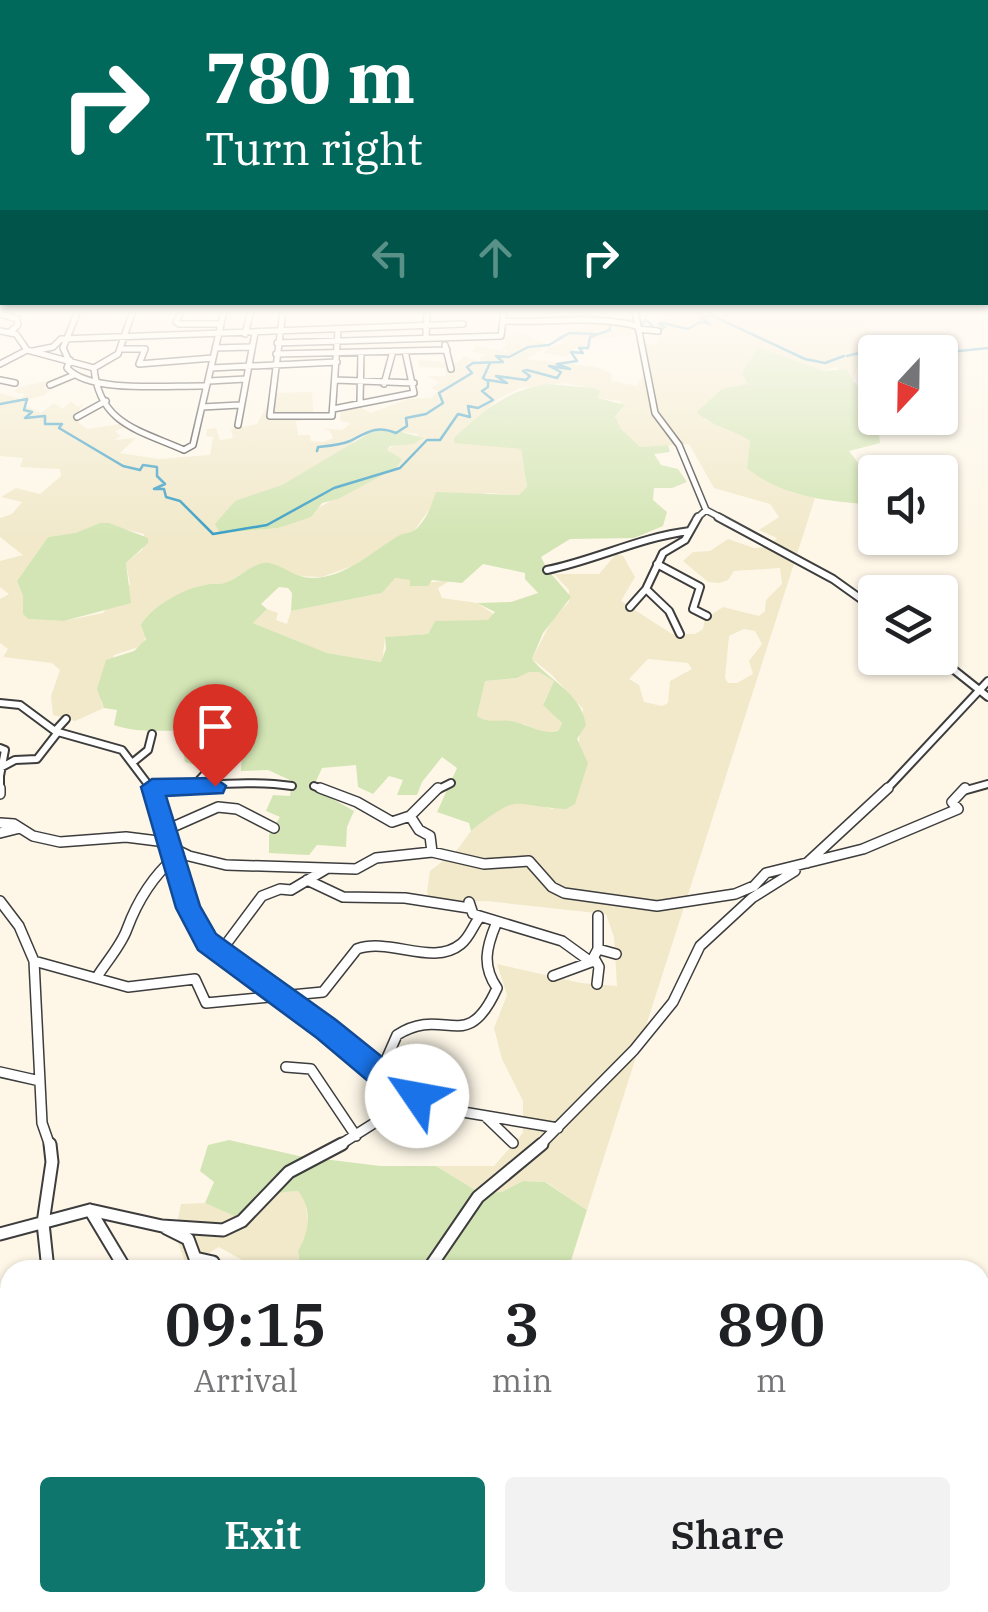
<!DOCTYPE html>
<style>
:root{--surface:#fff;--page:#f2f2f2;--text:#202124;--muted:#757577;--accent:#0f766e}
body{margin:0;font-family:"IBM Plex Serif",serif;background:var(--page);color:var(--text);height:100vh;display:flex;flex-direction:column;font-size:38px;white-space:nowrap}
*{box-sizing:border-box;margin:0}
p{font-size:32px;color:var(--muted)}
.icon{flex:none;width:55px;height:55px;fill:none;stroke:currentColor;stroke-width:2;stroke-linecap:round;stroke-linejoin:round}
.map{position:relative;flex:1;overflow:hidden}
.details{position:absolute;left:0px;top:1260px;width:990px;height:352px;display:flex;flex-direction:column;background:var(--surface);border-radius:30px 30px 0 0;box-shadow:0 2px 8px #0004}
.details>*{flex:none}
.banner{position:absolute;left:0px;top:0px;width:990px;height:305px;box-shadow:0 2px 8px #0004;background:#00695c;color:#fff;overflow:hidden}
.needle{width:65px;rotate:202deg}
.tools{position:absolute;left:858px;top:335px;display:grid;gap:20px}
.tools a{display:grid;place-items:center;width:100px;height:100px;border-radius:10px;background:var(--surface);box-shadow:0 2px 8px #0004;font-size:50px}
.pin{position:absolute;display:grid;place-items:center;width:85px;height:85px;color:#fff;margin:-102px -42px;border-radius:50% 50% 50% 0;rotate:-45deg;box-shadow:0 0 10px #0007}
.pin .icon{rotate:45deg}
.me{position:absolute;width:110px;margin:-55px;rotate:303deg;stroke-linejoin:round;filter:drop-shadow(0 0 8px #0008)}
.turn{display:flex;align-items:center;gap:35px;height:210px;padding:0 40px;font-size:45px}
.turn .icon{width:130px;height:130px;stroke-width:2.5}
.turn b{display:block;font-size:70px;line-height:85px}
.lanes{display:flex;align-items:center;height:95px;padding:0 40px;background:#0003;justify-content:center;gap:50px;direction:ltr}
.lanes .off{opacity:.35}
.eta{display:flex;justify-content:space-evenly;align-items:center;height:170px;text-align:center}
.eta b{font-size:60px;font-weight:600;line-height:70px}
.cta{display:flex;gap:20px;margin-top:auto;padding:20px 40px}
.cta a{flex:1;height:115px;border-radius:10px;background:var(--accent);color:#fff;font-size:40px;font-weight:600;line-height:115px;text-align:center}
.cta a+a{background:var(--page);color:var(--text)}
.map>svg:first-child{display:block}
</style>
<div class="map">
<svg width="988" height="1612" viewBox="0 0 988 1612">
<rect width="100%" height="100%" fill="#fef7e8"/>
<!-- farmland -->
<path fill="#f1e9ca" fill-rule="evenodd" d="M668,311L875,312L853,381L836,367L824,371L758,348L748,384L704,420L732,428L750,441L747,467L790,492L815,498L587,1210L546,1182L523,1181L502,1192L480,1193L436,1166H494L523,1133V1101L502,1059L494,1028L507,995L497,964L581,983L617,986L614,937L606,914L486,901L431,902L427,892L430,871L457,850L471,831L507,803L518,801L553,809L578,747L583,709L552,675L532,659L553,618L569,602V590L554,574H599L616,554L623,556L635,577L621,601L672,634H695L703,629L705,619L723,607L759,616L765,611L766,600L782,584L780,568L734,571L728,580L719,583L708,582L683,561L693,552L710,551L728,539L754,548L768,547L777,538L759,530L779,517L770,504L714,488L689,444L640,447L635,444L621,429L615,415L623,409L620,401L598,398L600,391L594,388L563,383L520,388L498,399L454,442L521,449L527,488L519,495L488,493L435,501L414,531L397,537L355,565L322,577L296,576L275,566L258,564L226,583L198,586L173,599L147,633L142,646L114,655L101,702L104,708L75,721L53,715L51,696L60,670L52,663L3,657L8,649L0,643V599L9,594L0,587V561L23,555L0,537V518L12,514L22,502L1,497L16,488L40,494L61,476L60,469L20,467L23,458L0,456V393L21,399L25,394L14,392L19,387L57,379L43,388L50,390L45,395L30,399L26,406L41,413L54,403L63,409L71,401L78,407L84,403L76,415L80,424L87,429L120,424L125,427L115,431L121,436L114,440L136,438L120,453L158,459L210,455L213,437L206,436L207,429L216,428L220,440L233,438L231,429L257,424L274,393L312,392L314,419L296,421L298,435H310L311,441L324,442L333,438L330,431L321,428L342,430L351,423L340,421L341,406L360,402L361,408L371,413L408,399L431,398L438,391L432,388L440,382L428,376H446L445,368L419,367L418,360L457,363L464,356L480,362L481,357L487,355L466,350H474V345L509,352L501,348L507,345L503,337L523,334L545,343L542,350L527,359L597,367L612,374L611,381L637,386L644,374L639,343L657,345L658,322L667,318L676,322L679,317L668,316ZM382,429L418,434L413,444H397L386,450L396,468L278,528L220,533L221,519L346,450L357,438ZM100,523L144,534L143,549L126,563L130,584L103,613L64,621L28,619L23,614V596L17,581L48,537L75,533ZM744,629L755,631L762,644L749,661L753,674L737,683H728L725,678L729,636ZM648,659L688,663L692,669L670,681L668,703L662,706L644,702L639,685L629,679Z
M624,317L635,319L632,335L587,340L586,346L577,347L566,357L544,353L549,347L565,344L556,338L558,335Z
M394,578L411,580L410,585L451,580L438,588L442,598L477,603L495,615L488,620L474,623L435,621L428,634L385,637L382,662L327,653L253,623L267,609L278,613L276,620L287,624L291,611L382,593Z
M529,672H539L554,681L543,704L562,723L559,730L545,733L524,724L485,722L477,716L485,681L517,678Z
M280,1191H298L305,1198L309,1233L298,1251L301,1270H235L242,1260L219,1247L196,1261L185,1262L175,1234L181,1204L205,1203L241,1219L262,1198Z"/>
<!-- green -->
<path fill="#d3e5b4" fill-rule="evenodd" d="M758,347L824,371L847,369L853,381L875,402L871,429L879,435L880,443L849,451L875,485V505C830,501 783,498 747,468L750,441C733,429 710,426 697,412L722,389L748,384L742,373Z
M548,384L594,388L600,391L598,398L625,405L615,416L621,429L640,447L668,445L670,452L654,454L661,465L678,469L687,482L672,488H654L653,500L667,512L663,526L634,538L570,539L541,557L547,569L571,597L543,633L532,659C550,682 580,691 586,725L577,739L588,763L575,804L566,809C507,806 523,791 471,831L469,823L437,812L457,768L442,757L422,782L417,795H397L403,780L389,776L373,794L358,787L356,765L322,768L313,788L354,811L347,827L346,847L317,845L309,855L269,853V835L280,817L266,811L273,795L290,796L292,781L268,770L241,771L242,750L210,753L195,765L185,762L183,751L194,740L191,733C163,727 147,736 114,725L117,710L104,708L97,689L106,660L134,651L146,639L141,625C151,607 184,588 205,585C212,583 221,585 227,582C240,578 254,561 269,563C284,566 295,578 312,578C347,578 373,550 400,535C405,533 411,533 415,530C427,520 432,503 436,492L519,495L527,487L521,449L454,443V438C484,410 507,390 548,384ZM483,564L525,573V579L538,593L511,602L477,603L495,612L488,620L435,621L428,634L385,637L386,649L381,662L327,653L253,623L267,609L261,604L279,587L288,588L292,593L291,611L382,593L395,578L410,580V586H428L432,580L462,583ZM529,672H539L554,681L543,705L562,723L559,730C544,737 528,723 510,721C498,719 488,724 477,716L485,681L517,678Z
M373,431H397L424,438L413,444L390,446L387,450L402,459L396,468L338,499L322,503L311,517L278,528L220,533L215,524L235,501L282,485Z
M100,523H109L148,538V543L126,563L131,603L64,621L28,619L23,614V596L17,581L48,537L75,533Z
M229,1140L299,1156L380,1166H436L480,1193L502,1192L523,1181L545,1182L587,1210L568,1270H301L298,1251C309,1233 313,1209 298,1191C271,1191 260,1201 241,1219L205,1203L214,1182L200,1171L208,1145Z"/>
<g fill="none" stroke-linecap="round" stroke-linejoin="round">
<!-- stream -->
<path stroke="#3b9ec5" stroke-width="2.5" d="M638,328L646,320L652,325L651,330
M659,331L665,327L659,324L662,323L688,329L700,322L710,324L700,317L713,316L805,359L825,363L844,356
M940,353L988,348
M847,356L879,348L935,352
M486,380L483,378L490,363
M0,404L27,399L24,410L32,412L25,418L45,416V424H62L59,428L123,466L140,470L143,465L157,467V476L165,484L154,489H164L166,497L180,501L213,534L267,525L334,488L400,468L427,440H440L458,414L470,417L468,406L478,408L493,400L482,391L488,387V380L507,383L496,376L526,380L530,376L523,371L527,370L557,378L561,372L549,366L570,369L557,364L577,361L571,352L583,353L579,348H588L590,337L610,330V324L630,327
M317,451L318,447C328,446 341,445 350,441C368,432 376,425 396,433L407,426L406,418L426,414L443,403L439,393L472,373L467,367L473,363L503,362L496,356L509,357L528,347L549,345L569,333L596,334"/>
<defs>
<path id="minor-far3" d="M181,311L176,322L179,324H221
M283,311L270,416H332L338,330
M635,311L655,413L679,445L706,510L723,519
M0,314L17,319L18,325L10,332
M505,321C549,323 595,315 637,326
M638,329L658,331
M0,331L16,334L27,350L94,368C99,424 139,430 184,450L193,445L224,311
M245,334L251,311
M426,336L427,311
M277,343L501,336L504,311
M445,345L451,369
M215,348L250,347
M120,349H145L139,364L213,358
M33,351L53,347L61,339L463,324
M276,354L447,350
M68,359L63,348L78,311
M70,360L67,368C90,394 171,385 206,386
M0,364L27,350
M94,368L118,354L133,311
M211,368L337,362
M0,380L15,383
M335,380L414,383
M209,381L246,379
M384,384L393,351
M50,385L74,375
M360,402L361,352
M202,407L240,405
M333,409L414,393L405,351
M77,417L106,401
M238,425L255,333
M696,519L706,510"/>
<path id="minor-far2" d="M718,517L833,579L875,609
M657,564L700,587L693,609L707,616
M547,570C596,560 640,537 690,531
M646,589L669,611L680,634
M630,607L646,589L663,553L685,540L698,517
M939,658L988,697
M0,703L20,705L55,731L66,719
M0,748L5,750L0,776
M132,763L148,750L152,734
M0,768L15,760L37,759L58,732L122,750L153,791
M0,777V791
M314,786L326,791
M152,787C199,787 246,779 292,786
M193,787L227,750
M435,791L451,783
M885,791L988,681
M963,791L988,784"/>
<path id="minor-far1" d="M0,788V794
M152,788L189,908L210,945L327,1029L404,1092L457,1111L558,1128
M320,788L357,802L392,822L410,816L419,830L430,836L432,852
M410,816L438,788
M0,823L14,824L33,836L60,842L126,837L158,841L189,856L226,865L356,869L376,858L432,852L484,864L529,861L552,887L564,893L657,906L735,894L754,886L766,873L863,849L958,809L952,802L965,788
M166,830L218,807L237,809L274,828
M0,833L20,828
M807,863L888,788
M307,880L343,897L405,898L469,908
M0,901L19,926L34,961L128,987L195,979L206,1003L323,992L357,949C390,937 433,967 461,944C470,937 473,925 480,917
M469,902L473,914L562,941L591,962
M598,949L616,954
M221,951L262,896L280,889L291,890L326,869
M594,958L599,967L597,984
M34,961L42,1123L50,1146
M553,976L591,962L598,949V916
M97,977C106,962 121,946 127,929C137,902 152,877 175,857
M286,1067L311,1069L356,1136
M0,1072L40,1081
M387,1079L386,1060L397,1035C445,1004 466,1057 497,988C482,966 486,948 496,924
M485,1116L513,1143
M338,1146L417,1096
M539,1146L634,1050L673,1002L700,946L752,898L795,871"/>
<path id="minor" d="M90,1210L126,1270
M166,1228L188,1239L195,1258L213,1262L216,1270
M0,1234L90,1210L162,1226L223,1230L242,1221L289,1172L342,1144
M48,1270L43,1223L52,1162L50,1144
M428,1270L478,1197L542,1144
M0,1410L10,1406
M0,1483L10,1479
M0,1546L10,1548
M72,1602L73,1612
M342,1612L345,1602"/>
</defs>
<!-- minor-far3 casing -->
<use href="#minor-far3" stroke="#3d3d3d" stroke-width="8"/>
<!-- minor-far2 casing -->
<use href="#minor-far2" stroke="#3d3d3d" stroke-width="10"/>
<!-- minor-far1 casing -->
<use href="#minor-far1" stroke="#3d3d3d" stroke-width="12"/>
<!-- minor casing -->
<use href="#minor" stroke="#3d3d3d" stroke-width="15"/>
<!-- minor-far3 -->
<use href="#minor-far3" stroke="#fff" stroke-width="5"/>
<!-- minor-far2 -->
<use href="#minor-far2" stroke="#fff" stroke-width="6"/>
<!-- minor-far1 -->
<use href="#minor-far1" stroke="#fff" stroke-width="9"/>
<!-- minor -->
<use href="#minor" stroke="#fff" stroke-width="11"/>
</g>
<!-- sky -->
<linearGradient id="sky" x2="0" y2="1"><stop stop-color="#91c6ec"/><stop offset="0.58" stop-color="#fffbf5"/><stop offset="1" stop-color="#fffbf5" stop-opacity="0"/></linearGradient>
<rect width="988" height="537" fill="url(#sky)"/>
<!-- route -->
<path fill="#1a73e8" stroke="#114b97" stroke-width="2.5" d="M215,778L226,786L223,793L166,796L200,906L216,934L336,1020L407,1077L427,1086L431,1096L427,1106L417,1110L387,1097L317,1038L198,950L176,908L141,787L152,779Z"/>
</svg>
<div class="tools">
<a><svg class="needle" viewBox="-14 -14 28 28"><path d="M0-13l5 13h-10z" fill="#e53935"/><path d="M0 13l5-13h-10z" fill="#757577"/></svg></a>
<a><svg class="icon" aria-label="sound" viewBox="0 0 24 24"><path d="M4 9h4l5-4v14l-5-4H4zM17 9q2 3 0 6"/></svg></a>
<a><svg class="icon" aria-label="layers" viewBox="0 0 24 24"><path d="M12 4l9 5-9 5-9-5zM3 14l9 5 9-5"/></svg></a>
</div>
<div class="pin" style="left:215px;top:786px;background:#d93025"><svg class="icon" aria-label="arrive" viewBox="0 0 24 24"><path d="M6 21V4h12l-3 4 3 4H6"/></svg></div>
<svg class="me" style="left:417px;top:1096px" viewBox="-20 -20 40 40"><circle r="19" fill="#fff"/><path d="M0-13L10 11 0 6-10 11z" fill="#1a73e8"/></svg>
<div class="banner">
<div class="turn"><svg class="icon" aria-label="right" viewBox="0 0 24 24"><path d="M7 20v-9h11M14 6l5 5-5 5"/></svg><div><b>780 m</b>Turn right</div></div>
<div class="lanes"><svg class="icon off" aria-label="left" viewBox="0 0 24 24"><path d="M17 20v-9H6M10 6l-5 5 5 5"/></svg><svg class="icon off" aria-label="ahead" viewBox="0 0 24 24"><path d="M12 20V5M6 11l6-6 6 6"/></svg><svg class="icon" aria-label="right" viewBox="0 0 24 24"><path d="M7 20v-9h11M14 6l5 5-5 5"/></svg></div>
</div>
<section class="details">
<div class="eta">
<div><b>09:15</b><p>Arrival</p></div>
<div><b>3</b><p>min</p></div>
<div><b>890</b><p>m</p></div>
</div>
<div class="cta"><a>Exit</a><a>Share</a></div>
</section>
</div>
